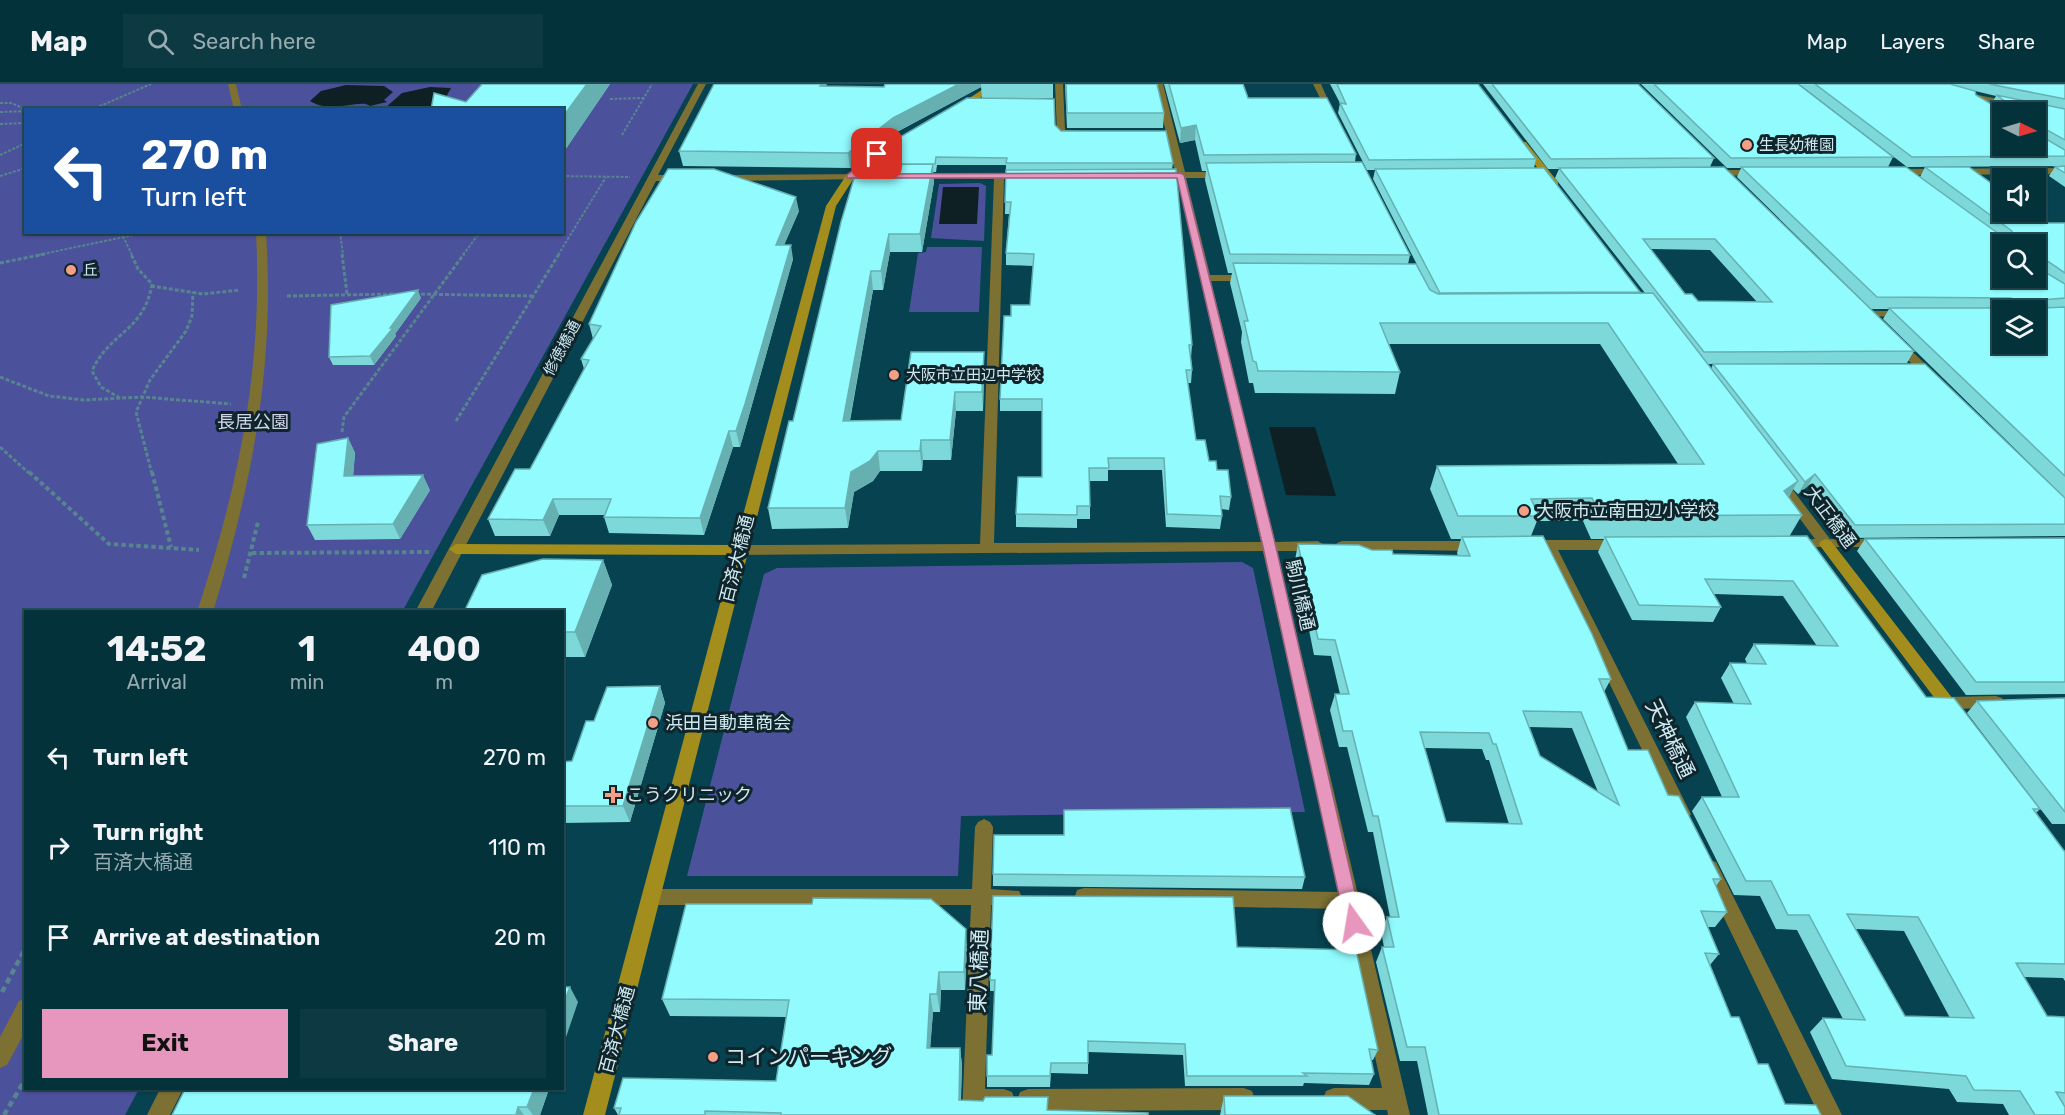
<!DOCTYPE html>
<meta charset="utf-8">
<style>
:root{--surface:#04323b;--page:#0d3a42;--text:#f1f3f6;--muted:#97aaaf;--line:#254d55;--accent:#e797bd}
body{margin:0;font-family:Rubik,"Noto Sans JP",sans-serif;background:var(--page);color:var(--text);height:100vh;display:flex;flex-direction:column;font-size:22px;white-space:nowrap}
*{box-sizing:border-box;margin:0}
p{font-size:20px;color:var(--muted)}
.icon{flex:none;width:33px;height:33px;fill:none;stroke:currentColor;stroke-width:2;stroke-linecap:round;stroke-linejoin:round}
.map{position:relative;flex:1;overflow:hidden}
.sheet{position:absolute;left:24px;top:526px;width:540px;height:480px;display:flex;flex-direction:column;background:var(--surface);border-radius:0px;box-shadow:0 2px 4px #0004,0 0 0 2px var(--line)}
.sheet>*{flex:none}
.guide{position:absolute;left:24px;top:24px;width:540px;height:126px;border-radius:0px;box-shadow:0 2px 4px #0004,0 0 0 2px var(--line);background:#1a4fa0;color:#fff;overflow:hidden}
.needle{width:39px;rotate:95deg}
.buttons{position:absolute;left:1992px;top:18px;display:grid;gap:12px}
.buttons a{display:grid;place-items:center;width:54px;height:54px;border-radius:0px;background:var(--surface);box-shadow:0 2px 4px #0004,0 0 0 2px var(--line);font-size:30px}
.pin{position:absolute;display:grid;place-items:center;width:51px;height:51px;color:#fff;margin:-26px;border-radius:12px;box-shadow:0 3px 9px #0006}
.me{position:absolute;width:66px;margin:-33px;rotate:347deg;stroke-linejoin:round;filter:drop-shadow(0 0 4px #0008)}
.turn{display:flex;align-items:center;gap:21px;height:126px;padding:0 18px;font-size:27px}
.turn .icon{width:78px;height:78px;stroke-width:2.5}
.turn b{display:block;font-size:42px;line-height:51px}
.eta{display:flex;justify-content:space-evenly;align-items:center;height:102px;text-align:center}
.eta b{font-size:36px;font-weight:700;line-height:42px}
.action{display:flex;gap:12px;margin-top:auto;padding:12px 18px}
.action a{flex:1;height:69px;border-radius:0px;background:var(--accent);color:#111;font-size:24px;font-weight:700;line-height:69px;text-align:center}
.action a+a{background:var(--page);color:var(--text)}
ul{padding:0;list-style:none}
li{display:flex;align-items:center;gap:18px;height:90px;padding:0 18px}
li div{flex:1}
li b{display:block;font-size:22px}
li em{font-style:normal}
header{display:flex;align-items:center;gap:36px;box-sizing:border-box;height:84px;padding:0 30px;background:var(--surface);border-bottom:2px solid var(--line)}
header strong{font-size:28px}
nav{display:flex;gap:33px;margin-inline-start:auto;font-size:21px}
.search{width:420px;height:54px;background:var(--page);display:flex;align-items:center;gap:15px;box-sizing:border-box;padding:0 21px;border-radius:0px;color:var(--muted);font-size:22px}
.map>svg:first-child{display:block}
</style>
<header>
<strong>Map</strong>
<div class="search"><svg class="icon" aria-label="search" viewBox="0 0 24 24"><circle cx="10" cy="10" r="6"/><path d="M15 15l6 6"/></svg>Search here</div>
<nav><a>Map</a><a>Layers</a><a>Share</a></nav>
</header>
<div class="map">
<svg width="2065" height="1031" viewBox="0 0 2065 1031">
<rect width="100%" height="100%" fill="#06424f"/>
<!-- green -->
<path fill="#4c519c" fill-rule="evenodd" d="M0,0H693L402,528H26V1005H139L125,1031H0ZM26,26H562V148H26Z
M980,99L986,102L984,157L931,154L939,100Z
M927,163H982L979,228H909L918,169L926,168Z
M1242,478L1253,484L1305,728L961,732L958,792H687L764,490L777,484Z"/>
<!-- water -->
<path fill="#0f2025" d="M346,1L384,2L393,8L384,16L387,18L370,22C360,14 332,31 310,17L321,7Z
M430,3L451,4L446,13L450,25L385,24L402,9Z
M943,103H979L977,140H939Z
M1269,343H1315L1336,412L1286,411Z"/>
<g fill="none" stroke-linecap="round" stroke-linejoin="round">
<!-- path-far3 -->
<path stroke="#56848f" stroke-width="2" stroke-dasharray="3 1.5" stroke-linecap="butt" d="M610,15L644,14
M0,19H11L25,25
M91,26L151,0
M0,28L62,26
M0,40L26,39
M622,51L652,0
M0,71L26,59
M0,92L26,84
M562,92L630,93
M121,148L132,171
M340,148L343,171
M38,171L148,148
M463,171L480,148
M558,171L606,93"/>
<!-- path-far2 -->
<path stroke="#56848f" stroke-width="3" stroke-dasharray="4 2" stroke-linecap="butt" d="M342,170L347,210
M0,179L45,170
M151,202L203,210L240,206
M415,210L533,212
M287,212L395,210
M0,293L49,312L84,316L142,313L231,320
M120,314L101,303L92,287C109,248 144,248 152,200L138,185L131,170
M456,337L559,170
M342,348L344,333L464,170
M0,363L30,390
M152,390L136,328L150,296L186,247L192,232L193,208"/>
<!-- path-far1 -->
<path stroke="#56848f" stroke-width="4" stroke-dasharray="4.5 3" stroke-linecap="butt" d="M29,388L109,460L199,466
M152,388L171,463
M252,469L429,468
M244,494L258,438"/>
<!-- path -->
<path stroke="#56848f" stroke-width="4.5" stroke-dasharray="6 4" stroke-linecap="butt" d="M2,908L26,863
M4,1031L26,994"/>
<!-- street -->
<path fill="#7d7033" fill-rule="evenodd" d="M228,0H236L242,26H234Z
M698,0H706L658,91H682L687,94L682,97H656L431,528H415Z
M1055,0H1063L1065,46L1081,47V51L1061,52L1057,49Z
M1155,0H1163L1185,88H1225L1230,91L1225,94H1186L1210,191H1249L1254,194L1249,197H1211L1275,458L1318,457L1325,462L1318,467H1277L1410,1031H1388L1387,1026H1334L1326,1023L1323,1015L1326,1007L1334,1004H1382L1342,825L1084,820L1077,818L1075,812L1077,806L1084,804L1339,808L1263,467L739,471L732,466L739,461L980,460L994,95L910,94L908,92L913,89H1024L1029,92L1024,95H1004L994,459L1261,458L1177,94H1156L1151,91L1156,88H1175Z
M1313,0H1321L1336,34L1329,32Z
M1963,8L2013,18L2017,20L2013,22L1960,12V8Z
M2065,84V90L1894,91L1889,88L1894,85Z
M1711,86H1759L1764,89L1759,92L1708,91L1706,89Z
M868,90L870,92L865,95L721,97L716,94L721,91Z
M256,148H266C275,284 252,399 213,528H197C239,400 263,284 256,148Z
M1868,227H1904L1910,230L1904,233L1864,232V228Z
M1896,255L1900,256L1937,291V297H1929L1892,260V256Z
M1778,392L1783,393L1830,455H1882L1887,457L1889,460L1887,463H1787L1785,460L1787,457L1815,455L1771,396Z
M1528,456H1621L1628,461L1621,466H1558L1691,730L1688,735L1682,737L1676,735L1544,466L1523,464L1521,461Z
M1342,457H1477L1484,462L1477,467L1337,465L1335,462L1337,459Z
M1996,612L2002,614L2004,618L2002,622L1996,624L1947,625L1941,623L1939,619L1941,615L1947,613Z
M984,735L990,738L993,743L991,805L1019,807L1022,813L1019,819L991,821L985,1005H1004L1012,1008L1015,1016L1012,1024L1004,1027H984V1031H962L971,821H652L645,819L642,813L645,807L652,805H972L975,743L978,738Z
M1709,776L1716,778L1842,1031H1819L1700,784L1702,778Z
M26,914V946L7,981L0,984V953L19,917Z
M1244,1004L1252,1007L1255,1015L1252,1023L1244,1026L1028,1027L1020,1024L1017,1016L1020,1008L1028,1005Z
M160,1005H183L170,1031H147Z"/>
<!-- secondary -->
<path fill="#a28d1d" fill-rule="evenodd" d="M991,0H1001L961,26L954,24Z
M1520,58H1526L1558,98V102H1552L1520,62Z
M868,73L876,75L854,94L836,122L605,1031H583L733,471L456,470L449,465L456,460L735,461L826,122L847,90Z
M1826,455L1831,457L1960,624L1962,628L1960,632H1948L1821,463L1819,460L1821,457Z"/>
</g>
<!-- wall -->
<path fill="#7dd8da" fill-rule="evenodd" d="M610,0L565,66H562V26L466,18Z
M885,0H1053V14H982L981,3L895,49L850,84L683,82L679,67L826,2L884,3Z
M1065,0H1157L1164,29L1163,44H1067Z
M1164,0H1243L1248,14L1356,70L1355,78L1410,171L1408,180L1430,206L1373,95L1375,86H1367L1338,29L1340,19L1330,0H1478L1536,75L1534,84L1640,208V209H1645L1555,94L1559,85H1548L1483,0H1638L1714,74L1710,83L1914,267L1907,279L1707,280L1711,285L1713,280L2065,414V452L1847,454L1808,402L1798,410L1793,405L1789,413L1802,431L1789,453L1926,613L2040,725L2036,729L2065,768V897L2063,894L2024,893L2047,932L2065,933V1031H2009L2003,1020L1957,1018L1949,1005L1832,995L1810,948L1823,934L1843,935L1797,846L1776,845L1760,812L1734,811L1692,727L1702,713H1722L1686,633L1695,618L1734,620L1721,594L1730,579L1747,580L1745,575L1754,560L1817,562L1783,512L1714,510L1721,523L1713,538L1632,536L1598,468L1604,455H1591L1583,437H1537L1531,452L1611,595L1604,608L1628,666L1668,711L1721,795L1716,802L1727,828L1715,843H1708L1719,870L1710,881L1731,933L1758,980L1785,1020L1821,1031H1428L1417,977H1400L1376,878L1382,863H1384L1381,848L1387,833H1390L1373,748H1368L1347,663H1339L1330,626L1335,610H1340L1331,572L1314,571L1295,476L1298,460L1372,466L1393,470L1458,472L1457,469L1461,455H1451L1430,405L1437,382L1678,380L1600,260H1389L1400,288L1395,310L1255,309L1253,299H1249L1241,258L1242,248L1230,199L1232,189H1228L1205,96L1206,87H1202L1195,56L1180,59ZM1651,165L1710,166L1757,218L1698,217L1685,210ZM1529,643L1572,644L1598,708L1540,672ZM1425,664L1482,665L1486,676H1489L1509,740L1446,738ZM1856,845L1904,847L1950,934L1905,932Z
M1641,0H1798L1893,73L1888,83L1920,93L1925,83L2047,139H2065V414L1883,235L1889,225H1871L1737,93L1741,84H1727Z
M1799,0H2065V82L1907,83ZM1975,7L1996,12L1991,20L1976,11ZM2002,28H2036L2002,62Z
M1055,41L1061,47L1173,79L1172,85L1192,261L1191,274L1192,286L1191,299H1188L1196,356L1209,377L1217,386L1231,413L1229,426L1221,425L1222,432L1220,445L1166,443L1162,386H1108V397H1090V435H1077V444L1016,443V430L1042,393V327H1000V315L1011,232L1030,221L1033,182L1006,181V169L1009,130H1005L1006,81H937L936,88H933L934,98L922,168H890L883,206H873L850,337L901,336L984,287L983,327H956L951,376H923L922,387H880L873,397L854,408L848,444L772,445L768,424L793,337L863,81Z
M2065,82V103L2049,92L2055,83Z
M799,127L784,161L793,175L748,335L740,363H733L704,451L609,449L604,433V431H559L550,452H495L488,435L530,385L584,285L581,275L593,255L589,240Z
M421,214L395,250L396,252L374,281H333L329,273Z
M348,354L355,369L353,392L430,406L400,455L315,456L307,441Z
M2065,454V610L1966,611L1857,467L1865,455Z
M603,476L612,501L585,573H562V528Z
M660,602L665,619L630,738L562,739V678L572,677L594,637Z
M2065,614V740H2052L1967,629L1977,617Z
M1064,726L1305,793L1302,805L993,802V790L1064,751Z
M967,863L965,906H941L940,928H933L930,964H960L962,981L961,1016L1048,1026L1148,1031H618L614,1024L776,997L786,933L670,932L662,915Z
M1237,863L1378,966L1373,976H1371L1374,990L1369,1001L1304,999L1303,1002H1185L1183,971L1088,968V990L1051,989L1050,1003H987V992L992,971L995,907H990V896Z
M549,1005L540,1031H172Z
M1224,1012L1375,1031H1220Z"/>
<!-- shaded-wall -->
<path fill="#66b0b2" d="M587,0H610L565,66L562,56V34Z
M821,0H827L822,17L820,2Z
M959,0H981V3L895,49L850,84L848,69L893,34Z
M1196,41L1195,56L1180,59L1181,44Z
M933,80L934,98L922,168L920,150Z
M796,113L799,127L778,175L776,161Z
M889,150L890,168L883,206L881,187Z
M791,161L793,175L748,335L740,363L736,347Z
M871,187L873,206L846,357L843,337Z
M418,206L421,214L395,250L396,252L374,281L370,272Z
M984,268V287L983,327L982,308Z
M955,308L956,327L951,376L950,356Z
M729,347L733,363L704,451L700,434Z
M348,354L355,369L352,406L344,392Z
M921,356L923,376L922,387L920,367Z
M878,367L880,387L873,397L854,408L848,444L845,424L851,388Z
M1815,390L1808,402L1798,410L1805,398Z
M423,391L430,406L400,455L393,440Z
M1798,397L1785,419L1784,407Z
M553,415L559,431L550,452L543,436Z
M603,476L612,501L585,573L575,548Z
M660,602L665,619L630,738L623,722Z
M966,845L967,863L965,906L964,888Z
M939,888L941,906L940,928L937,910Z
M570,903L578,918L562,965V923Z
M930,910L933,928L929,981L927,964Z
M960,964L962,981L960,1031L959,1016Z
M534,1005H549L540,1031H533L527,1023Z
M518,1023L524,1031H516Z"/>
<!-- building -->
<path fill="#91fbfe" stroke="#66b0b2" stroke-width="1.5" fill-rule="evenodd" d="M482,0H587L562,34V26H431L434,9L466,18Z
M714,0H821L820,2L884,3L885,0H959L893,34L848,69L679,67Z
M1066,0H1157L1164,29H1067Z
M1169,0H1243L1248,14H1327L1356,70L1204,71L1196,41L1181,44Z
M1337,0H1478L1536,75L1369,76L1340,19L1346,20Z
M1492,0H1638L1714,74L1551,75Z
M1654,0H1798L1893,73L1731,74Z
M1815,0H1950L1975,7L1976,11L2005,28H2002V62H2036V28H2008H2010L2009,20L1996,11L2065,25V56L2040,42L2041,52L2065,66V72L1912,73Z
M1989,0H2065V15Z
M967,14L1054,15L1055,41L1061,47H1166L1173,79H1006L1007,74L936,73L935,80H863L888,60Z
M1362,78L1410,171L1230,170L1206,79Z
M933,80L920,150H889L881,187H871L843,337L901,336L911,268H984L982,308H955L950,356H921L920,367H878L870,377L851,388L845,424H768L789,337H793L841,138L858,81Z
M2065,82V89L2055,83Z
M1724,83L1914,267L1704,268L1559,84ZM1643,155H1715L1772,218L1698,217L1692,210H1685Z
M1741,83H1906L2010,158L2012,147L1925,83H1969L2002,107V128H2031L2047,139H2065V189L2043,174L2040,185L2065,200V214L2041,216L2044,224L2065,223V392L1889,224H2010L2011,214L1877,213ZM2002,160H2036V194H2002ZM2002,226H2036V260H2002Z
M1544,84L1640,208L1440,209L1375,85Z
M668,85H714L796,113L776,161H791L745,320L736,347H729L700,434L604,433L611,415H553L543,436L488,435L515,385H530L589,276L581,275L601,242L589,240L636,138Z
M1176,85L1192,261H1189L1192,286H1186L1196,356H1205L1209,377H1216L1217,386H1228L1231,413L1220,412L1222,432L1167,430L1164,374H1108L1109,384H1089L1090,422H1077V431L1016,430L1018,393H1042V315H1000L1004,232H1011V221H1030L1034,170L1006,169L1011,118H1005L1006,86Z
M1233,179L1416,180L1430,206L1438,210L1653,209L1798,397L1784,407L1802,431L1601,432L1592,414L1531,415L1539,432H1458L1437,382L1704,380L1608,239H1380L1400,288L1258,287L1256,278L1253,277L1244,237H1248Z
M418,206L390,244H393L370,272L329,273L331,221Z
M1713,280H1925L2065,414V440L1855,441L1815,390L1805,398Z
M348,354L344,392L423,391L393,440L307,441L317,360Z
M1543,452L1592,550L1611,595H1599L1628,666H1648L1668,711L1679,712L1721,795H1713L1727,828L1701,827L1719,870L1705,869L1731,933H1739L1758,980H1768L1785,1020L1816,1021L1821,1031H1439L1425,963H1407L1382,863H1394L1387,833H1399L1378,732H1373L1352,647H1343L1335,610H1349L1335,556L1318,555L1298,460L1359,461L1372,466H1392L1393,470L1470,472L1462,453ZM1523,627L1581,628L1619,721L1540,672ZM1420,648L1489,649L1493,660H1496L1522,740L1446,738Z
M1807,452L1926,613L1954,614L2040,725H2033L2065,768V880L2016,879L2047,932L2065,933V1009L2056,1008L2065,1023V1031H2035L2020,1007L1974,1006L1966,992L1846,982L1823,934L1865,936L1809,831H1788L1771,797H1746L1702,713H1739L1695,618L1751,620L1730,579L1766,580L1754,560L1838,562L1793,497L1705,495L1721,523L1639,521L1605,453ZM1847,830L1918,833L1974,934L1905,932Z
M2065,454V598H1976L1865,455Z
M543,475L603,476L575,548H562V528H464L482,491Z
M660,602L623,722H562V678L572,677L586,637H594L607,603Z
M2065,614V728L1977,617Z
M1290,724L1305,793L993,790L994,751H1064V726Z
M993,812L1233,813L1237,863L1356,866L1378,966L1369,965L1374,990L1303,989L1307,992H1187L1185,960L1088,957V979H1051L1050,992H987V971H992L995,896H990Z
M813,814L931,815L966,845L964,888H939L937,910H930L927,964H960L959,1016L983,1017L985,1013H1048L1047,1026L1148,1029V1031H781V1029L705,1027V1031H619L621,1024H614L623,994L776,997L789,916L662,915L686,820H812Z
M562,903H570L562,923Z
M185,1005H534L527,1023H518L516,1031H172Z
M1224,1012H1348L1375,1031H1225Z"/>
<!-- route -->
<path fill="#e797bd" stroke="#96627b" stroke-width="1.5" d="M877,68L880,72L858,90L1180,89L1184,91L1276,463L1362,839L1360,845L1354,847L1347,845L1345,839L1263,463L1177,94H847V91Z"/>
<!-- markers -->
<g fill="#f39f85" stroke="#0f252b" stroke-width="2">
<circle cx="1747" cy="61" r="6"/>
<circle cx="71" cy="186" r="6"/>
<circle cx="894" cy="291" r="6"/>
<circle cx="1524" cy="427" r="6"/>
<circle cx="653" cy="639" r="6"/>
<path d="M610 702h6v6h6v6h-6v6h-6v-6h-6v-6h6z"/>
<circle cx="713" cy="973" r="6"/>
</g>
<g text-anchor="middle" stroke-width="6" stroke-linejoin="round" paint-order="stroke">
<!-- far-poi labels -->
<g font-size="15" fill="#cfe9f1" stroke="#0f252b" text-anchor="start">
<text x="1759" y="66">生長幼稚園</text>
<text x="83" y="191">丘</text>
<text x="906" y="296">大阪市立田辺中学校</text>
</g>
<!-- far-street labels -->
<g font-size="15" fill="#cfe9f1" stroke="#0f252b">
<text transform="translate(562 264) rotate(-62)" y="5">修徳橋通</text>
</g>
<!-- park labels -->
<g font-size="18" fill="#d1d5eb" stroke="#0f252b">
<text x="253" y="344">長居公園</text>
</g>
<!-- poi labels -->
<g font-size="18" fill="#cfe9f1" stroke="#0f252b" text-anchor="start">
<text x="1536" y="433">大阪市立南田辺小学校</text>
<text x="665" y="645">浜田自動車商会</text>
<text x="626" y="717">こうクリニック</text>
</g>
<!-- street labels -->
<g font-size="18" fill="#cfe9f1" stroke="#0f252b">
<text transform="translate(1830 433) rotate(53)" y="6">大正橋通</text>
<text transform="translate(737 475) rotate(-76)" y="6">百済大橋通</text>
<text transform="translate(1300 511) rotate(77)" y="6">駒川橋通</text>
<text transform="translate(617 946) rotate(-75)" y="6">百済大橋通</text>
</g>
<!-- near-street labels -->
<g font-size="21" fill="#cfe9f1" stroke="#0f252b">
<text transform="translate(1670 655) rotate(64)" y="7">天神橋通</text>
<text transform="translate(979 887) rotate(-88)" y="7">東八橋通</text>
</g>
<!-- near-poi labels -->
<g font-size="21" fill="#cfe9f1" stroke="#0f252b" text-anchor="start">
<text x="725" y="980">コインパーキング</text>
</g>
</g>
</svg>
<div class="buttons">
<a><svg class="needle" viewBox="-14 -14 28 28"><path d="M0-13l5 13h-10z" fill="#e53935"/><path d="M0 13l5-13h-10z" fill="#97aaaf"/></svg></a>
<a><svg class="icon" aria-label="sound" viewBox="0 0 24 24"><path d="M4 9h4l5-4v14l-5-4H4zM17 9q2 3 0 6"/></svg></a>
<a><svg class="icon" aria-label="search" viewBox="0 0 24 24"><circle cx="10" cy="10" r="6"/><path d="M15 15l6 6"/></svg></a>
<a><svg class="icon" aria-label="layers" viewBox="0 0 24 24"><path d="M12 4l9 5-9 5-9-5zM3 14l9 5 9-5"/></svg></a>
</div>
<div class="pin" style="left:877px;top:70px;background:#d93025"><svg class="icon" aria-label="arrive" viewBox="0 0 24 24"><path d="M6 21V4h12l-3 4 3 4H6"/></svg></div>
<svg class="me" style="left:1354px;top:839px" viewBox="-20 -20 40 40"><circle r="19" fill="#fff"/><path d="M0-13L10 11 0 6-10 11z" fill="#e797bd"/></svg>
<div class="guide">
<div class="turn"><svg class="icon" aria-label="left" viewBox="0 0 24 24"><path d="M17 20v-9H6M10 6l-5 5 5 5"/></svg><div><b>270 m</b>Turn left</div></div>
</div>
<section class="sheet">
<div class="eta">
<div><b>14:52</b><p>Arrival</p></div>
<div><b>1</b><p>min</p></div>
<div><b>400</b><p>m</p></div>
</div>
<ul>
<li><svg class="icon" aria-label="left" viewBox="0 0 24 24"><path d="M17 20v-9H6M10 6l-5 5 5 5"/></svg><div><b>Turn left</b></div><em>270 m</em></li>
<li><svg class="icon" aria-label="right" viewBox="0 0 24 24"><path d="M7 20v-9h11M14 6l5 5-5 5"/></svg><div><b>Turn right</b><p>百済大橋通</p></div><em>110 m</em></li>
<li><svg class="icon" aria-label="arrive" viewBox="0 0 24 24"><path d="M6 21V4h12l-3 4 3 4H6"/></svg><div><b>Arrive at destination</b></div><em>20 m</em></li>
</ul>
<div class="action"><a>Exit</a><a>Share</a></div>
</section>
</div>
